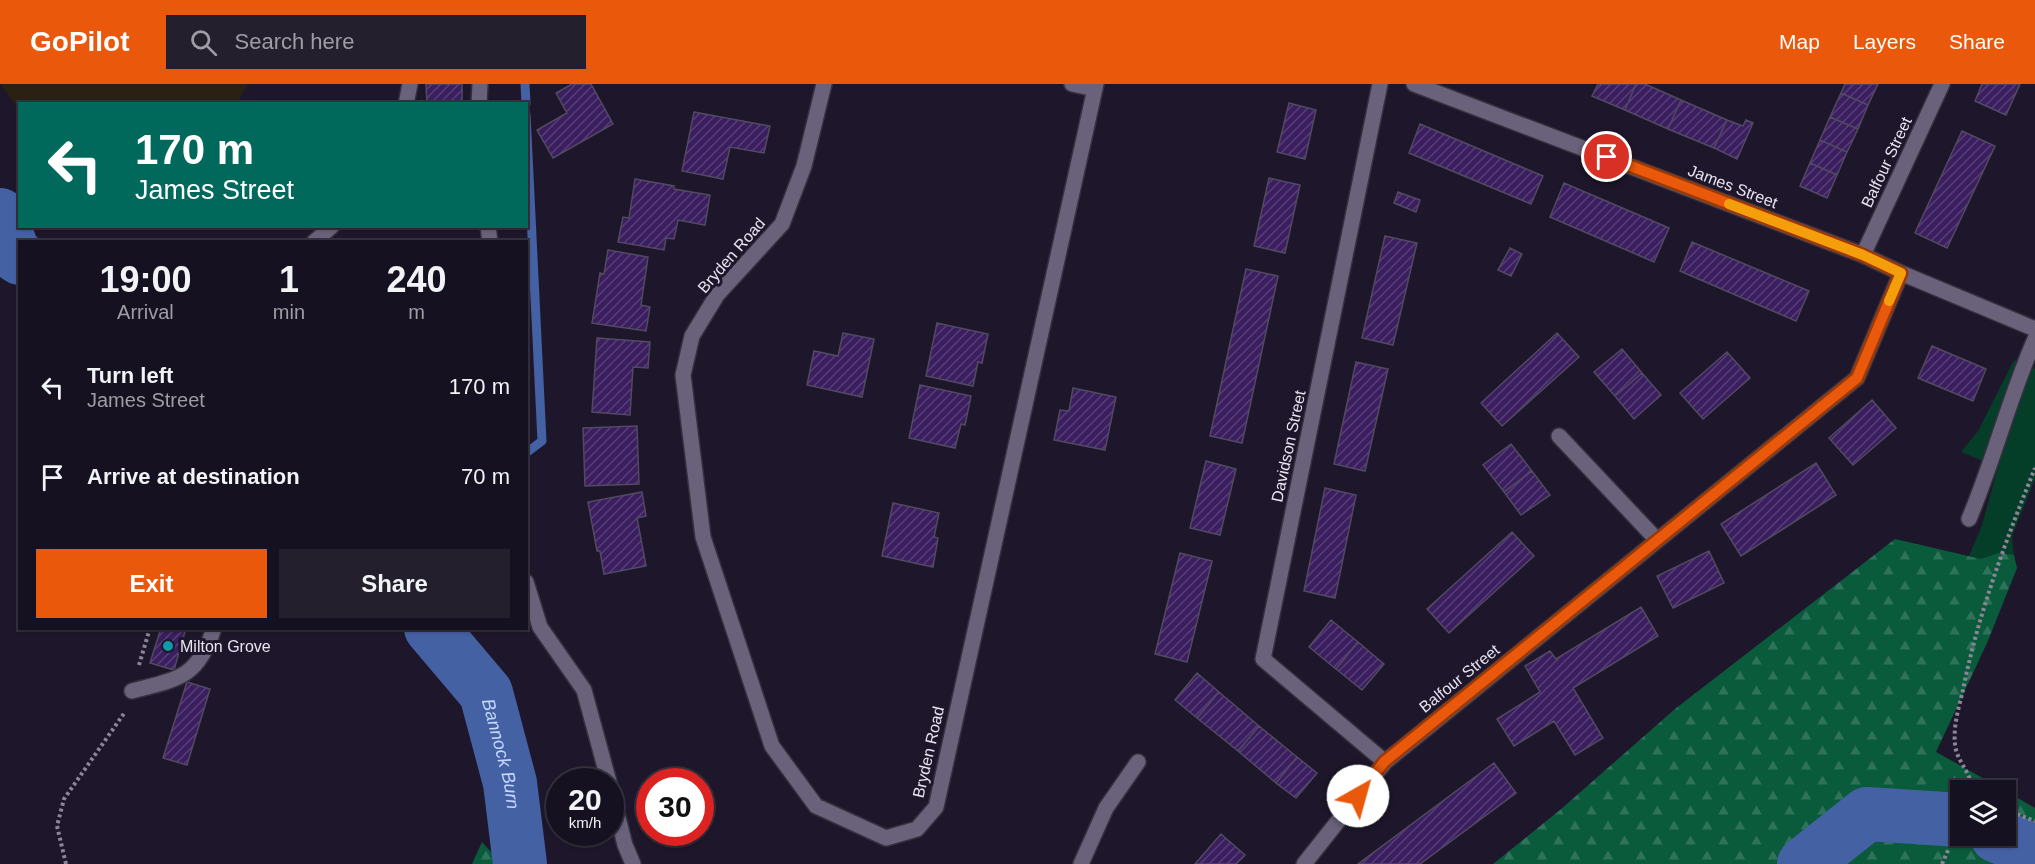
<!DOCTYPE html>
<style>
:root{--surface:#161120;--page:#231f2d;--text:#f1f3f6;--muted:#9e9da5;--line:#35313e;--accent:#ea580c}
body{margin:0;font-family:Helvetica,sans-serif;background:var(--page);color:var(--text);height:100vh;display:flex;flex-direction:column;font-size:22px;white-space:nowrap}
*{box-sizing:border-box;margin:0}
p{font-size:20px;color:var(--muted)}
.icon{flex:none;width:33px;height:33px;fill:none;stroke:currentColor;stroke-width:2;stroke-linecap:round;stroke-linejoin:round}
.map{position:relative;flex:1;overflow:hidden}
.side{position:absolute;left:18px;top:156px;width:510px;height:390px;display:flex;flex-direction:column;background:var(--surface);border-radius:0px;box-shadow:0 2px 4px #0004,0 0 0 2px var(--line)}
.side>*{flex:none}
.guide{position:absolute;left:18px;top:18px;width:510px;height:126px;border-radius:0px;box-shadow:0 2px 4px #0004,0 0 0 2px var(--line);background:#00695c;color:#fff;overflow:hidden}
.tools{position:absolute;left:1950px;top:696px;display:grid;gap:12px}
.tools a{display:grid;place-items:center;width:66px;height:66px;border-radius:0px;background:var(--surface);box-shadow:0 2px 4px #0004,0 0 0 2px var(--line);font-size:30px}
.speed{position:absolute;left:546px;top:684px;display:flex;gap:12px;font-size:30px;font-weight:700;text-align:center}
.speed>*{display:grid;place-content:center;width:78px;height:78px;border-radius:50%;background:var(--surface);box-shadow:0 2px 4px #0004,0 0 0 2px var(--line);line-height:1}
.speed small{font-size:15px;font-weight:400}
.speed .limit{border:9px solid #d22;background:#fff;color:#111}
.pin{position:absolute;display:grid;place-items:center;width:51px;height:51px;color:#fff;margin:-26px;border:3px solid #fff;border-radius:50%;box-shadow:0 2px 6px #0007}
.me{position:absolute;width:66px;margin:-33px;rotate:38deg;stroke-linejoin:round;filter:drop-shadow(0 0 4px #0008)}
.turn{display:flex;align-items:center;gap:21px;height:126px;padding:0 18px;font-size:27px}
.turn .icon{width:78px;height:78px;stroke-width:2.5}
.turn b{display:block;font-size:42px;line-height:51px}
.eta{display:flex;justify-content:space-evenly;align-items:center;height:102px;text-align:center}
.eta b{font-size:36px;font-weight:700;line-height:42px}
.action{display:flex;gap:12px;margin-top:auto;padding:12px 18px}
.action a{flex:1;height:69px;border-radius:0px;background:var(--accent);color:#fff;font-size:24px;font-weight:700;line-height:69px;text-align:center}
.action a+a{background:var(--page);color:var(--text)}
ul{padding:0;list-style:none}
li{display:flex;align-items:center;gap:18px;height:90px;padding:0 18px}
li div{flex:1}
li b{display:block;font-size:22px}
li em{font-style:normal}
header{display:flex;align-items:center;gap:36px;box-sizing:border-box;height:84px;padding:0 30px;background:var(--accent);color:#fff}
header strong{font-size:28px}
nav{display:flex;gap:33px;margin-inline-start:auto;font-size:21px}
.search{width:420px;height:54px;background:var(--page);display:flex;align-items:center;gap:15px;box-sizing:border-box;padding:0 21px;border-radius:0px;color:var(--muted);font-size:22px}
.map>svg:first-child{display:block}
</style>
<header>
<strong>GoPilot</strong>
<div class="search"><svg class="icon" aria-label="search" viewBox="0 0 24 24"><circle cx="10" cy="10" r="6"/><path d="M15 15l6 6"/></svg>Search here</div>
<nav><a>Map</a><a>Layers</a><a>Share</a></nav>
</header>
<div class="map">
<svg width="2035" height="780" viewBox="0 0 2035 780">
<defs>
<pattern id="forest-firs" width="22" height="20" patternUnits="userSpaceOnUse" patternTransform="scale(1.5)"><rect width="22" height="20" fill="#095b3c"/><path d="M5 1l3.5 6h-7zM16 11l3.5 6h-7z" fill="#2d7259"/></pattern>
<pattern id="building-hatch" width="6" height="6" patternUnits="userSpaceOnUse" patternTransform="scale(1.5)"><rect width="6" height="6" fill="#3a1e5f"/><path d="M-1 1l2-2M0 6l6-6M5 7l2-2" fill="none" stroke="#563f76"/></pattern>
</defs>
<rect width="100%" height="100%" fill="#1e172b"/>
<!-- commercial -->
<path fill="#2b2112" d="M1,0H248L237,19L20,20L19,26Z"/>
<!-- green -->
<path fill="#053e28" d="M2014,276L2035,285V395L2012,452L2014,473L1998,469L1981,475L1969,472L1982,441L1998,383L1961,368L1978,347Z"/>
<!-- forest -->
<path fill="url(#forest-firs)" d="M1895,455L1981,475L1998,469L2014,471L2017,484L1987,559L1936,668L2004,706H1960V752H2006V707L2035,724V780H1493L1560,726L1675,625Z
M482,758L502,780H472Z"/>
<g fill="none" stroke-linecap="round" stroke-linejoin="round">
<!-- stream -->
<path stroke="#4461a3" stroke-width="9" d="M525,0L526,20
M526,30L542,357L526,369
M464,544L486,609"/>
<!-- river -->
<g stroke="#4461a3" stroke-width="54">
<path d="M0,131L13,169L20,174"/>
<path id="s1" d="M431,544L486,609L510,699L520,780"/>
<path d="M1997,752L2035,767"/>
<path d="M1804,780L1867,730L1960,736"/>
</g>
</g>
<!-- building -->
<path fill="url(#building-hatch)" stroke="#514a60" stroke-width="1.5" d="M426,0H462V20H427Z
M572,0H591L613,40L553,74L537,46L567,29L556,9Z
M1598,0H1636L1625,26L1592,12Z
M1636,0H1645L1681,16L1668,45L1625,26Z
M1845,0H1878L1868,21L1841,9Z
M1982,0H2020L2006,31L1975,17Z
M1841,9L1868,21L1858,45L1830,33Z
M1681,16L1727,36L1714,64L1668,45Z
M1289,19L1316,26L1305,75L1277,68Z
M694,28L770,42L764,69L730,63L723,95L682,87Z
M1830,33L1858,45L1847,68L1820,56Z
M1727,36L1743,42L1746,36L1753,39L1737,75L1714,64Z
M1420,40L1543,92L1531,120L1409,69Z
M1962,47L1995,62L1947,164L1915,149Z
M1820,56L1847,68L1837,91L1810,79Z
M1810,79L1837,91L1827,114L1800,102Z
M1269,94L1300,101L1285,169L1254,162Z
M635,95L674,102V105L710,111L705,141L678,136L674,155L666,154L664,166L618,158L623,133L629,134Z
M1564,99L1669,144L1654,178L1550,133Z
M1398,108L1420,116L1416,128L1394,119Z
M1385,152L1417,159L1393,261L1362,254Z
M1692,158L1809,207L1796,237L1680,187Z
M1510,164L1522,170L1511,192L1498,186Z
M608,166L648,173L641,221L650,223L646,247L592,239L600,189L604,190Z
M1246,185L1278,192L1242,359L1210,352Z
M937,239L988,250L982,279L978,278L973,302L926,292Z
M843,249L874,255L862,313L807,301L814,267L838,272Z
M1557,249L1579,273L1502,342L1481,319Z
M597,254L650,258L648,284L633,283L630,331L592,328Z
M1932,262L1986,285L1973,317L1918,294Z
M1622,265L1642,289L1615,312L1594,288Z
M1727,268L1750,294L1703,335L1680,309Z
M1356,278L1388,285L1365,387L1334,380Z
M1642,289L1661,311L1634,335L1615,312Z
M920,301L971,312L965,341L961,340L955,364L909,354Z
M1073,304L1116,313L1105,366L1054,356L1060,326L1069,327Z
M1872,316L1896,344L1853,381L1829,354Z
M637,342L639,400L585,402L583,344Z
M1511,360L1532,387L1504,408L1483,381Z
M1206,377L1236,385L1220,451L1190,444Z
M1816,379L1836,411L1741,472L1721,440Z
M1532,387L1550,411L1521,431L1504,408Z
M1325,404L1356,411L1335,514L1304,507Z
M642,408L646,432L637,434L646,482L604,490L600,467H597L588,418Z
M893,419L939,429L934,453L938,454L933,483L882,472Z
M1512,448L1534,472L1449,549L1427,525Z
M1709,467L1724,499L1673,524L1657,492Z
M1180,469L1212,477L1187,578L1155,570Z
M1641,523L1658,552L1573,604L1603,654L1575,671L1554,637L1514,662L1497,635L1540,608L1525,582L1550,567L1556,575Z
M1331,536L1358,558L1336,585L1309,563Z
M161,544H186L174,586L150,579Z
M1358,558L1384,580L1362,606L1336,585Z
M1197,589L1219,608L1197,634L1175,616Z
M187,598L210,605L187,681L163,674Z
M1219,608L1259,642L1238,667L1197,634Z
M1259,642L1297,673L1276,699L1238,667Z
M1297,673L1317,689L1296,714L1276,699Z
M1494,679L1516,709L1420,780H1358Z
M1221,750L1245,771L1236,780H1195Z"/>
<g fill="none" stroke-linecap="round" stroke-linejoin="round">
<defs>
<path id="minor" d="M824,0L804,82L782,140L717,211L692,252L683,291L703,453L772,662L816,722L886,754L917,745L936,723L1096,0
M1072,0L1095,5
M1380,0L1263,575L1385,678
M1414,0L1863,171L1901,189L2035,245
M406,20L410,0
M479,20L480,0
M488,142L490,158
M314,158L332,142
M1863,171L1942,0
M1559,352L1657,456
M1969,435C1994,376 2009,314 2035,255
M526,498L540,543L584,606L609,698
M132,607C178,595 198,594 214,544
M610,702L625,761L633,780
M1081,780L1106,724L1138,678
M1304,780L1385,678L1857,294L1901,189"/>
</defs>
<!-- minor casing -->
<use href="#minor" stroke="#35303f" stroke-width="18"/>
<!-- path -->
<path stroke="#8c8697" stroke-width="4" stroke-dasharray="3 3" stroke-linecap="butt" d="M139,581L150,544
M1972,706C1972,689 1956,677 1955,660C1953,642 1959,623 1963,606C1978,530 2006,456 2035,384
M2006,726L2035,737
M66,780L57,742L64,715L125,628
M1942,780L1960,739"/>
<!-- minor -->
<use href="#minor" stroke="#6a627a" stroke-width="15"/>
</g>
<g fill="none" stroke-linecap="round" stroke-linejoin="round">
<defs>
<path id="route" d="M1358,712L1384,678L1857,294L1901,189L1863,171L1607,73"/>
</defs>
<!-- route casing -->
<use href="#route" stroke="#983908" stroke-width="15"/>
<!-- route -->
<use href="#route" stroke="#ea580c" stroke-width="10"/>
<!-- slow -->
<path stroke="#f59e0b" stroke-width="10" d="M1729,120L1863,171L1901,189L1889,217"/>
</g>
<!-- markers -->
<circle fill="#0f9aa8" stroke="#1e172b" stroke-width="2" cx="168" cy="562" r="6"/>
<g text-anchor="middle" stroke-width="6" stroke-linejoin="round" paint-order="stroke">
<!-- street labels -->
<g font-size="16" fill="#e8e4f1" stroke="#1e172b">
<text transform="translate(1886 78) rotate(-65)" y="6">Balfour Street</text>
<text transform="translate(1733 102) rotate(21)" y="6">James Street</text>
<text transform="translate(731 171) rotate(-49)" y="6">Bryden Road</text>
<text transform="translate(1288 362) rotate(-78)" y="6">Davidson Street</text>
<text transform="translate(1459 594) rotate(-39)" y="6">Balfour Street</text>
<text transform="translate(928 668) rotate(-77)" y="6">Bryden Road</text>
</g>
<!-- poi labels -->
<g font-size="16" fill="#e8e4f1" stroke="#1e172b" text-anchor="start">
<text x="180" y="568">Milton Grove</text>
</g>
<!-- water labels -->
<g font-size="18" font-style="italic" fill="#c6d9ff" stroke="#1e172b">
<text dy="6" stroke="none"><textPath href="#s1" startOffset="148">Bannock Burn</textPath></text>
</g>
</g>
</svg>
<div class="tools">
<a><svg class="icon" aria-label="layers" viewBox="0 0 24 24"><path d="M12 4l9 5-9 5-9-5zM3 14l9 5 9-5"/></svg></a>
</div>
<div class="speed"><div>20<small>km/h</small></div><div class="limit">30</div></div>
<div class="pin" style="left:1607px;top:73px;background:#d93025"><svg class="icon" aria-label="arrive" viewBox="0 0 24 24"><path d="M6 21V4h12l-3 4 3 4H6"/></svg></div>
<svg class="me" style="left:1358px;top:712px" viewBox="-20 -20 40 40"><circle r="19" fill="#fff"/><path d="M0-13L10 11 0 6-10 11z" fill="#ea580c"/></svg>
<div class="guide">
<div class="turn"><svg class="icon" aria-label="left" viewBox="0 0 24 24"><path d="M17 20v-9H6M10 6l-5 5 5 5"/></svg><div><b>170 m</b>James Street</div></div>
</div>
<section class="side">
<div class="eta">
<div><b>19:00</b><p>Arrival</p></div>
<div><b>1</b><p>min</p></div>
<div><b>240</b><p>m</p></div>
</div>
<ul>
<li><svg class="icon" aria-label="left" viewBox="0 0 24 24"><path d="M17 20v-9H6M10 6l-5 5 5 5"/></svg><div><b>Turn left</b><p>James Street</p></div><em>170 m</em></li>
<li><svg class="icon" aria-label="arrive" viewBox="0 0 24 24"><path d="M6 21V4h12l-3 4 3 4H6"/></svg><div><b>Arrive at destination</b></div><em>70 m</em></li>
</ul>
<div class="action"><a>Exit</a><a>Share</a></div>
</section>
</div>
